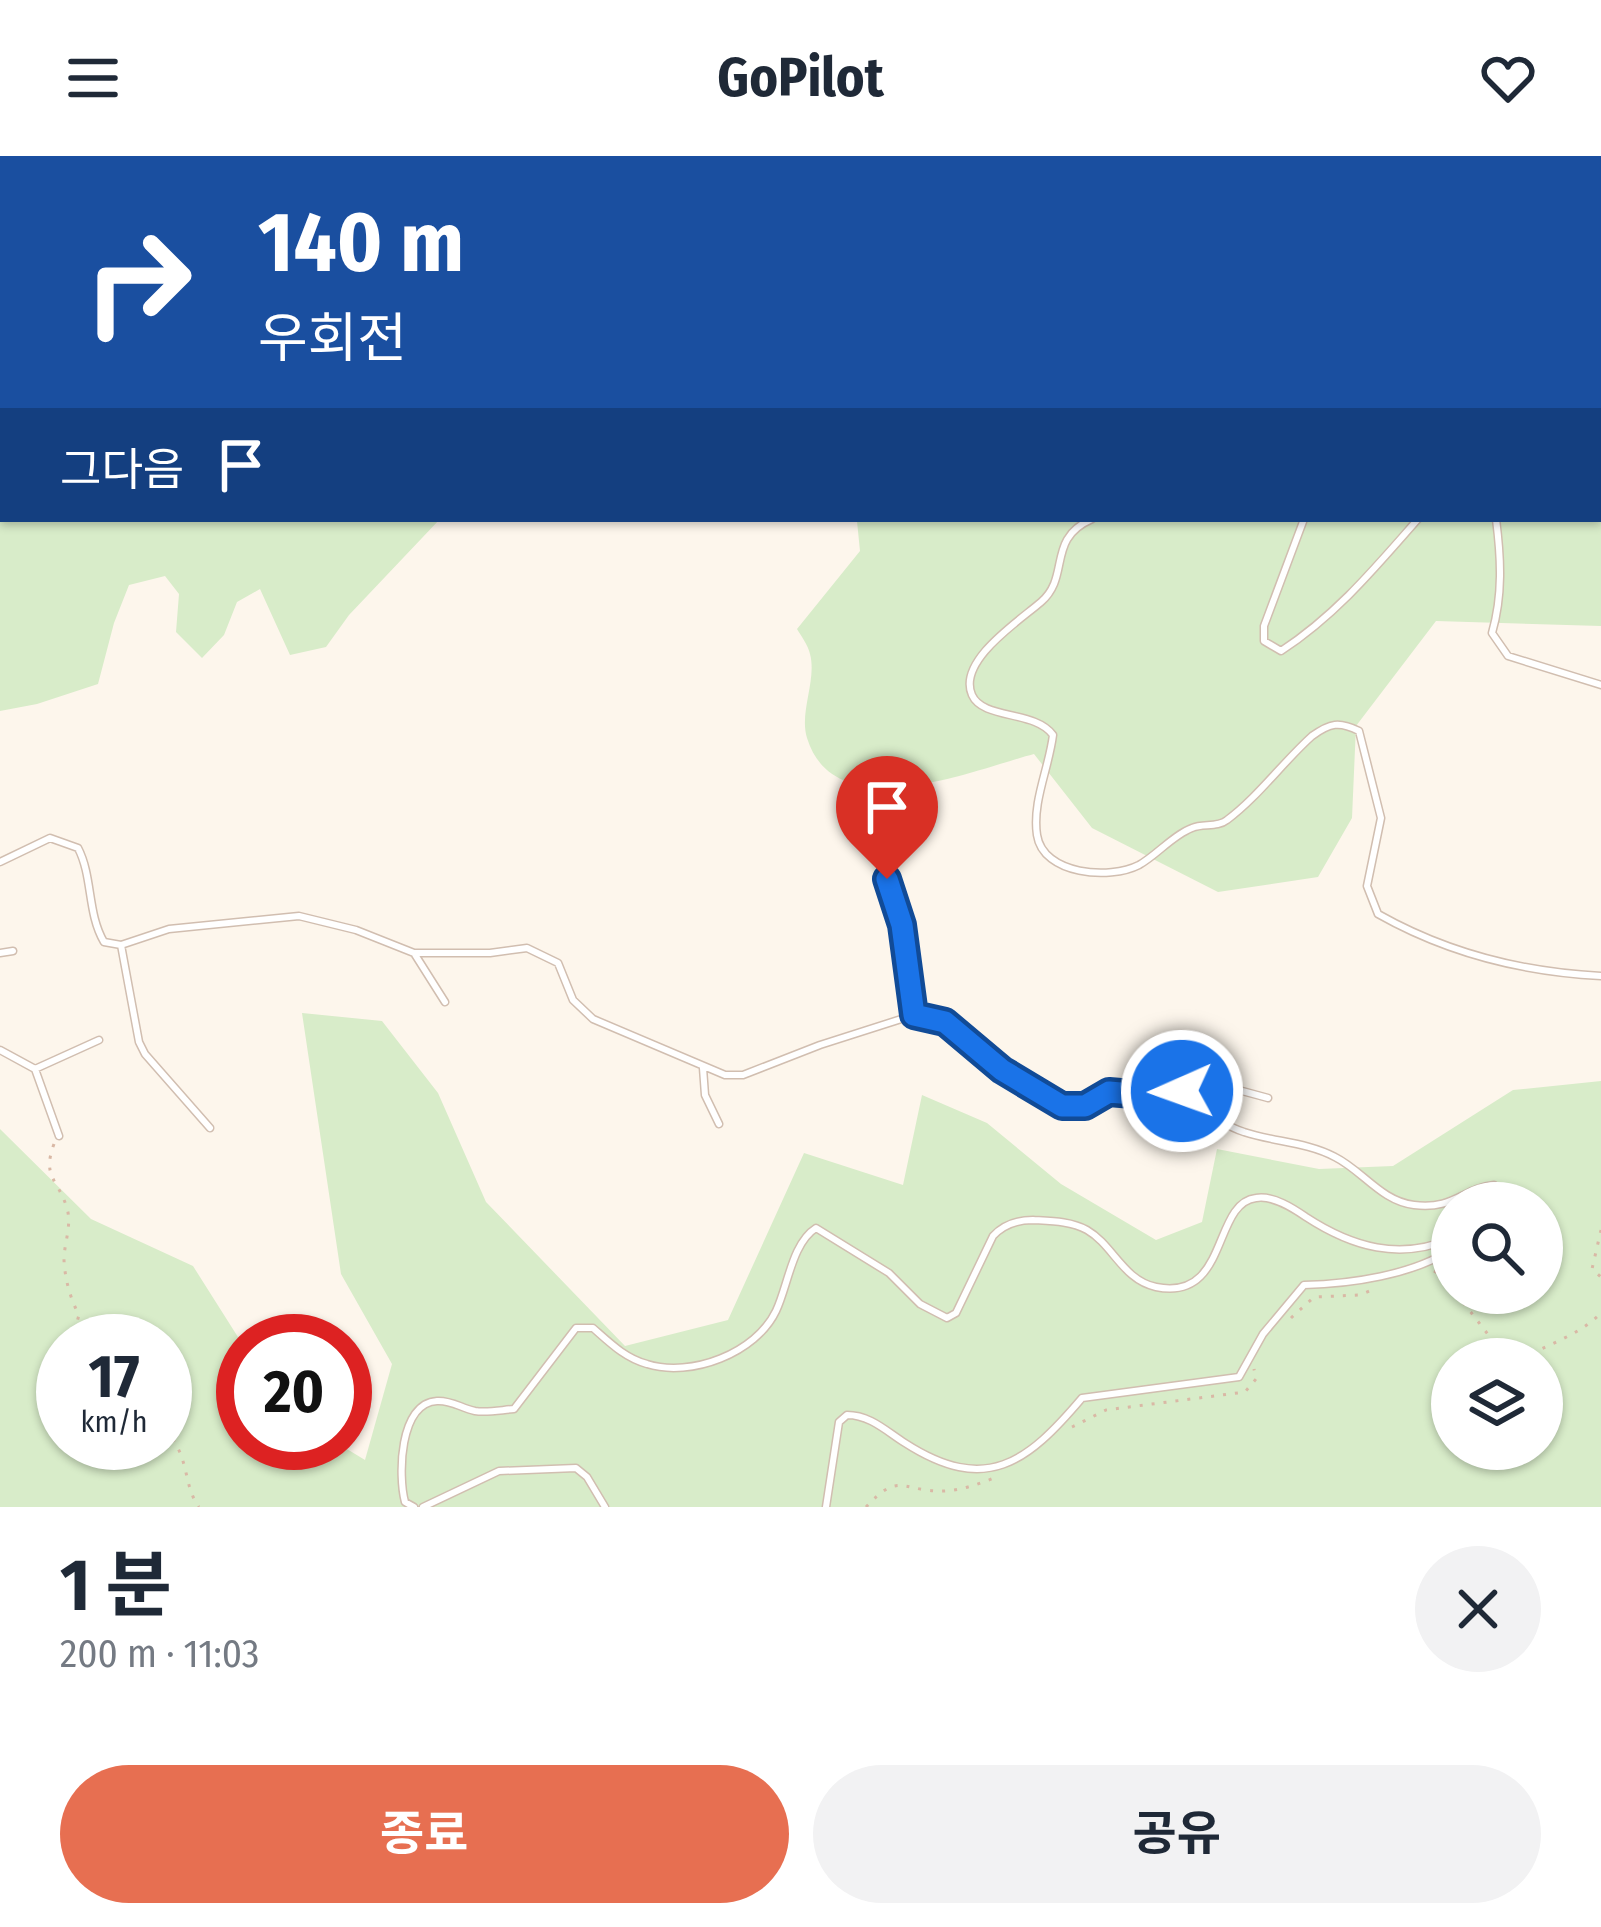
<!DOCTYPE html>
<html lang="ko">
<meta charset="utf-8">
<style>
:root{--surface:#fff;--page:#f2f2f3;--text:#1f2937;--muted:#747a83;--accent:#e76f51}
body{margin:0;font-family:"Fira Sans Condensed","Noto Sans KR",sans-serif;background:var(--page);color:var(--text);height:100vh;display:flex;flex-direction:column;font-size:45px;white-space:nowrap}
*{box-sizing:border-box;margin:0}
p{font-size:39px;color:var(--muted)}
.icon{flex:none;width:66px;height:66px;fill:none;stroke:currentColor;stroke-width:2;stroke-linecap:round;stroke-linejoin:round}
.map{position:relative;height:1351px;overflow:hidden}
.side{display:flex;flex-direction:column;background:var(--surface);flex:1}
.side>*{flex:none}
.hud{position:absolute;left:0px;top:0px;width:1602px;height:366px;box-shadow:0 3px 9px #0004;background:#1a4fa0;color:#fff;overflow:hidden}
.controls{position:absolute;left:1431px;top:1026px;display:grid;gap:24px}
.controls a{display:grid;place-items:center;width:132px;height:132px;border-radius:50%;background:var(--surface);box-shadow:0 3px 9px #0004;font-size:60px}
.speed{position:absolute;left:36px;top:1158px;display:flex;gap:24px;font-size:60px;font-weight:700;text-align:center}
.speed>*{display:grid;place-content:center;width:156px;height:156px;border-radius:50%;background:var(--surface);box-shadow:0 3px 9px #0004;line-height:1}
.speed small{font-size:30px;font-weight:400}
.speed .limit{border:18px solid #d22;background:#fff;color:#111}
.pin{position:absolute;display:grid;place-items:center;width:102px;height:102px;color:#fff;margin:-123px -51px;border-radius:50% 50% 50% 0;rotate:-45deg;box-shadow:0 0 12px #0007}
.pin .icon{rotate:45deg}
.me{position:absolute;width:132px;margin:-66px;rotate:268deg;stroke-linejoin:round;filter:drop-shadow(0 0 9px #0008)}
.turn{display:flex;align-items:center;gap:42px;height:252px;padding:0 60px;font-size:54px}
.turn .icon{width:156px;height:156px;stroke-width:2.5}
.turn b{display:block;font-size:84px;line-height:102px}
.then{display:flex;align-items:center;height:114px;padding:0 60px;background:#0003;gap:24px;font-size:45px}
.round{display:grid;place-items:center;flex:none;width:126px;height:126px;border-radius:63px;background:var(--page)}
.summary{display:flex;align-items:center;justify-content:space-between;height:204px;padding:0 60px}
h1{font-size:72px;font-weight:700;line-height:90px}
.button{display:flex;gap:24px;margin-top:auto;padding:24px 60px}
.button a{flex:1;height:138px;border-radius:72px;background:var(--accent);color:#fff;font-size:48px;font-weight:700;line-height:138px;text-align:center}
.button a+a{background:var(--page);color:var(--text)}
header{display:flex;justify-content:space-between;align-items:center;height:156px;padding:0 60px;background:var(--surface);font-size:54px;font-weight:700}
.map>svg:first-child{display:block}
</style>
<header><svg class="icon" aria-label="menu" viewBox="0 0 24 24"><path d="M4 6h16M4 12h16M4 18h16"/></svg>GoPilot<svg class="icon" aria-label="heart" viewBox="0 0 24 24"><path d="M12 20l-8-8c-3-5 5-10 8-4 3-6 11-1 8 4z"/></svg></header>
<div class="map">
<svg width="1601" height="1351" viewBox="0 0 1601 1351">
<rect width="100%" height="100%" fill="#fdf6ec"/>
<!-- green -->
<path fill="#d8ecc9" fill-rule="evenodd" d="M0,0H564L3,3V363H440L349,459L326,491L290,499L260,433L237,446L224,479L202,502L176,476L179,438L165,420L129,429L114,467L98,528L37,548L0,555Z
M633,0H1601V470L1436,465L1356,570L1352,662L1318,721L1218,736L1092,672L1034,598C973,614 835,673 807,582C799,556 817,524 810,498C808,489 801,480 797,473L860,395L857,365L854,363H1599V3Z
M302,857L382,865L438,937L486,1046L625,1190L728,1164L804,997L903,1029L922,939L987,967L1061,1028L1156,1084L1202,1066L1217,993L1319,1013L1393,1010L1513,934L1601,925V1351H0V973L91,1063L193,1110L243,1189V1287H337L365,1304L392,1208L341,1118ZM1452,1047H1542V1137H1452ZM63,1185H165V1287H63ZM1452,1203H1542V1293H1452Z"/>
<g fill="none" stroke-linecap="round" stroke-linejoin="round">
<defs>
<path id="service" d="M301,0L306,3
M727,0L735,3
M612,3L619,0
M0,346L3,343
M1092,363C1046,383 1071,420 1041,446C1019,465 957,505 972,539C983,564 1035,554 1053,579C1049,612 1032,646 1037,679C1043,719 1110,724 1139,709C1157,699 1173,679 1192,672C1203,667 1217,672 1227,664C1258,641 1283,606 1312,580C1330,567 1339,565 1359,575L1381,662L1367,730L1378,758C1447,797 1522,816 1601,820
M1304,363L1264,470V485L1281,495C1336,459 1375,412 1418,363
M1496,363C1501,402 1503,439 1492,477L1508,500L1601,529
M0,706L50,682L78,692C93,721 87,757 104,786L121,789L169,773L299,760L356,774L414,797L445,846
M888,723L902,769L914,859
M121,789L139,886L145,898L210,972
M0,797L13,795
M414,797H490L527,792L558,807L573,844L593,863L725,919H743L820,889L914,859L945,866L1002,914L1062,950H1085L1109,936L1156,940L1182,935C1203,949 1220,969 1244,976C1274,986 1307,986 1335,1001C1363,1015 1381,1045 1414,1049C1454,1054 1463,1032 1494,1029L1490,1047
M0,894L35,913L59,980
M703,912L705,939L719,968
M35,913L99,884
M1182,935L1209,926L1268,942
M414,1351L405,1346C398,1320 399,1247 437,1245C451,1244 461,1252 475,1255C487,1257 501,1254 514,1253L576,1172H593C610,1187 625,1202 647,1208C691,1222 756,1197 776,1155C788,1130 792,1087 816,1072L889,1117L920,1148L947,1162L956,1157L993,1080C1004,1068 1017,1064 1033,1064C1051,1065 1071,1065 1087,1074C1113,1089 1123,1124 1156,1131C1229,1146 1212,1047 1256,1042C1273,1039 1293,1052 1306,1061C1352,1091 1400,1105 1452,1082
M423,1351L499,1315L576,1312L587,1321L605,1351
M826,1351L839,1266L847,1259C870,1259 886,1275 905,1287C986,1339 1027,1307 1082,1242L1239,1221L1263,1178L1304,1129C1350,1128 1413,1119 1452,1093"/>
</defs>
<!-- service casing -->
<use href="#service" stroke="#d1beb0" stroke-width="9"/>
<!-- path -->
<path stroke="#d9b8a5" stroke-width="3" stroke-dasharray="3 9" stroke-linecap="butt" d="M54,988C42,1020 57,1023 66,1049C73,1068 64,1086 64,1104C65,1123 70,1142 79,1159L74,1176L79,1185
M1601,1074L1592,1113L1601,1121
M1434,1115L1452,1126
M1456,1137L1507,1203
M1291,1162L1314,1141L1360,1139L1374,1133
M1521,1203C1547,1189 1581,1178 1601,1157
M1072,1271L1106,1254L1245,1236L1256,1223L1254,1213
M165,1274C191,1301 182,1328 199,1351
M866,1351C898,1317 899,1333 937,1335C956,1336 976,1329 994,1322"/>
<!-- service -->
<use href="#service" stroke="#fff" stroke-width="6"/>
</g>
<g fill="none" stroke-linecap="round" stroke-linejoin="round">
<defs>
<path id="route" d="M887,723L902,769L914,859L945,866L1002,914L1062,950H1085L1109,936L1156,940L1182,935"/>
</defs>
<!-- route casing -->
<use href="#route" stroke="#114b97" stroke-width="30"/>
<!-- route -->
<use href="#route" stroke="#1a73e8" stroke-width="21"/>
</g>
</svg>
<div class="controls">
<a><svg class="icon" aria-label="search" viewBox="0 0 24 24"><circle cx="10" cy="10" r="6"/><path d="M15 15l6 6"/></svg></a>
<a><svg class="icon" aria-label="layers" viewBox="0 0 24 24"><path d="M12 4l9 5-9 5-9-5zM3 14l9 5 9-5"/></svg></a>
</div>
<div class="speed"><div>17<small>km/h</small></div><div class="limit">20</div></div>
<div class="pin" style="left:887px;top:723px;background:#d93025"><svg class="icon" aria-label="arrive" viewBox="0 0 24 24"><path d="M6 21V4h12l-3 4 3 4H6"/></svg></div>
<svg class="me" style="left:1182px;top:935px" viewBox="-20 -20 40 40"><circle r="17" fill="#1a73e8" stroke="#fff" stroke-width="3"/><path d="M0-11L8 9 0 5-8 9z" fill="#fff"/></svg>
<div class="hud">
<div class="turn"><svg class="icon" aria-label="right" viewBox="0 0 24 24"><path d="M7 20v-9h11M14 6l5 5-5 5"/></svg><div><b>140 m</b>우회전</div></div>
<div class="then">그다음<svg class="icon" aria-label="arrive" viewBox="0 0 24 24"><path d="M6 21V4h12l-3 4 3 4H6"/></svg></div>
</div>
</div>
<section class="side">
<div class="summary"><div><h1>1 분</h1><p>200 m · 11:03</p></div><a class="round"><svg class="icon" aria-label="close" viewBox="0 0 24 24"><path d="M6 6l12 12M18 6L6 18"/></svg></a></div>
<div class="button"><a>종료</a><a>공유</a></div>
</section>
